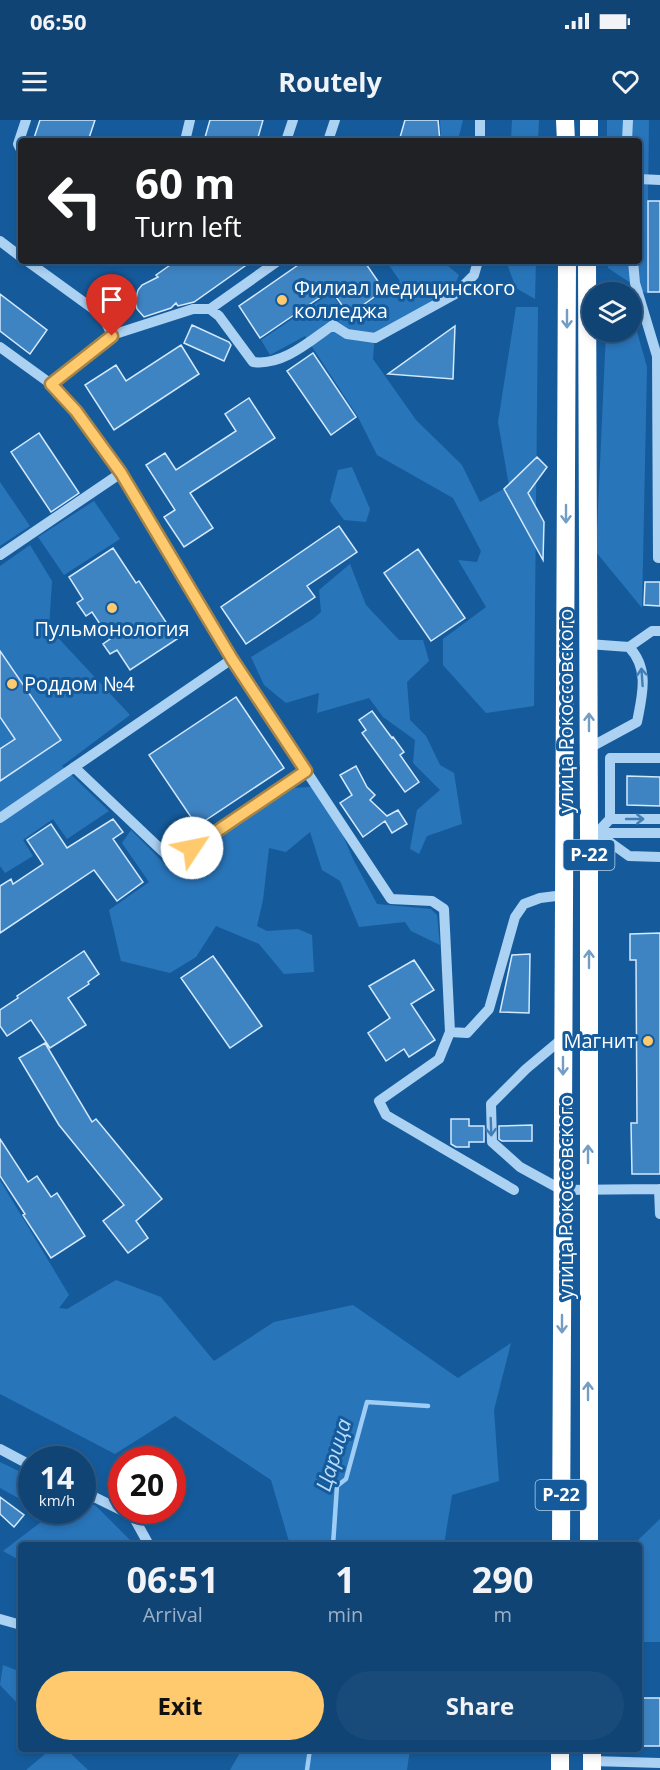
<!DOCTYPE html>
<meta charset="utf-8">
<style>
:root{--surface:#104475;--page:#194b7a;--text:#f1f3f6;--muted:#9cb0c5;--line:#305c87;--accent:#ffc96d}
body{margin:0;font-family:"Open Sans",sans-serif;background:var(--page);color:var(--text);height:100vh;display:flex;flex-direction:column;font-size:22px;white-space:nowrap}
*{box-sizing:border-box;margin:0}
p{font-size:20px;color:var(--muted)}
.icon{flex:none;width:33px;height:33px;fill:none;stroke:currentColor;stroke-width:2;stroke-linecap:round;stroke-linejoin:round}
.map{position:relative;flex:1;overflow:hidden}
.panel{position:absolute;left:18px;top:1422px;width:624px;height:210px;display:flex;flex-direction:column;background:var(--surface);border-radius:6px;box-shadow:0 3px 9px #0003,0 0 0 2px var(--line)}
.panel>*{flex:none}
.guide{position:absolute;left:18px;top:18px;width:624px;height:126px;border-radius:6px;box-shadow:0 3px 9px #0003,0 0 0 2px var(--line);background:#202124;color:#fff;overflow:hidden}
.fabs{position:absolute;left:582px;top:162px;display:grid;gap:12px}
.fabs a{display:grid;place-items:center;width:60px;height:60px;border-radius:50%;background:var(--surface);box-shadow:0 3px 9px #0003,0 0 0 2px var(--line);font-size:30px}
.speed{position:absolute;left:18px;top:1326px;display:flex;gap:12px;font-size:30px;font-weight:700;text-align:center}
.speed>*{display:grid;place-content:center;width:78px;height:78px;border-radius:50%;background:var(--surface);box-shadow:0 3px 9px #0003,0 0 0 2px var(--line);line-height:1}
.speed small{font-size:15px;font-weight:400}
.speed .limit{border:9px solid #d22;background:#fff;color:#111}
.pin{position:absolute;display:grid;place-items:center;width:51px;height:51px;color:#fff;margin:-62px -26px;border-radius:50% 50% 50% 0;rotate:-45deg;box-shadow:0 0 6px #0007}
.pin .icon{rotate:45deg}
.me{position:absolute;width:66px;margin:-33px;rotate:56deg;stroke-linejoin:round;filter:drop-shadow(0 0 4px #0008)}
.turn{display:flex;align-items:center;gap:21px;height:126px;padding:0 18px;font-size:27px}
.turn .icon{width:78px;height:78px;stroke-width:2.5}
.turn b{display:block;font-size:42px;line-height:51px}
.eta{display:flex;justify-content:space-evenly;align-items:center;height:102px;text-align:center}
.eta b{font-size:36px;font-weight:700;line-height:42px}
.action{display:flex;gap:12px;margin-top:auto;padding:12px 18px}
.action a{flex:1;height:69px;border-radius:36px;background:var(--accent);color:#111;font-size:24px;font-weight:700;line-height:69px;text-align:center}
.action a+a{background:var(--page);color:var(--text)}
.status{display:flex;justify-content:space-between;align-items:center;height:42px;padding:0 30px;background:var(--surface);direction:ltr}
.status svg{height:16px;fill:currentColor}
header{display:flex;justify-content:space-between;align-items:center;height:78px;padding:0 18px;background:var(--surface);font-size:27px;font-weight:700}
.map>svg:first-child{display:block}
</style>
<div class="status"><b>06:50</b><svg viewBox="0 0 49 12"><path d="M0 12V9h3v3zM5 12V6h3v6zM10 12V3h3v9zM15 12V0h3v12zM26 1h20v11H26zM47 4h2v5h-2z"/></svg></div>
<header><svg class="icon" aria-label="menu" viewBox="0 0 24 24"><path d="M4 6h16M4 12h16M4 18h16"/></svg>Routely<svg class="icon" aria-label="heart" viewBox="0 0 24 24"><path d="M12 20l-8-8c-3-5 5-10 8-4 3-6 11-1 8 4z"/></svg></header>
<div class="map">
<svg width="660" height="1650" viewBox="0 0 660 1650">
<rect width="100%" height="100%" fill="#155b9c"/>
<!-- green -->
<path fill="#2975ba" d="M440,0H463L458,20L441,16Z
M512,0H539L538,21H511Z
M607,0H649L647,174L608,148V141H639V21H607Z
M386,141H442L459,155L452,171L375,213L373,239L416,300L462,345L480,382L509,366L498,302L516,187H538L534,586L486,593L443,545V519L486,487L458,440L477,442L481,431L453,378L377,335L358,297L305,216L270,235L261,220L331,173L348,197L400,161Z
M506,141H536L535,179L516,168Z
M632,194L647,247L642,488L596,432L606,212H632Z
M352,347L370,389L366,402L344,400L330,381L338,350Z
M0,362L30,406L0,426Z
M94,381L120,419L64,455L38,417Z
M30,425L52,461L49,508L130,595L62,646L109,691L67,719L53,699L23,720L33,736L5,753L0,746V446Z
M350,444L366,485L399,520H423L429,541L407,562L410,600L426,616L440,645L454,653L462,704L427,716L419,734L410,729L417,690L440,670L413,643L415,620L383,597L369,578L317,593L319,573L286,583L264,565L251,537L313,499L321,492L319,470Z
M322,666L353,739L377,784L431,789L437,795L440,825L411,811L405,802L359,807L340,761L322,750L310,712L286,732L269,728L263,780L257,806L267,811L298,809L312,815L314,852L284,854L259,824L216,806L196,837L170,853L121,841L109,790L149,762L122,723L131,710L171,750L294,668Z
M0,1060L69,1175L59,1188L67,1189L116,1160L161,1177L214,1241L274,1202L353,1185L458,1258L511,1223L494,1290L499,1361L452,1375L444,1425H290L271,1360L175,1296L115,1334L0,1274Z
M0,1342L31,1357V1385L0,1368Z
M83,1380L96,1386L135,1425H21V1441L3,1431L41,1402L35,1391L82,1390Z
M660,1399V1522H639V1425H633Z
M3,1545L21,1552V1587L0,1565Z
M51,1629H66L88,1650H26Z
M242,1629H410L407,1650H230Z"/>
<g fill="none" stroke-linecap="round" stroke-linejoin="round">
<!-- stream -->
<path stroke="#9ecdf5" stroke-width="4.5" d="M333,1425L337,1366L346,1359L367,1282L428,1286
M307,1650L310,1629"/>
</g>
<!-- building -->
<path fill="#3e84c2" stroke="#d3e9fd" stroke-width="1.5" d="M40,0H95L88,21H33Z
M210,0H263L257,21H204Z
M405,0H438L440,21H399Z
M648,81H660V172H648Z
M176,141H252L194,182L178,186L176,183L171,188L144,197L137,189L135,182L138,170L142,165L158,157L156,155Z
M304,141H364L384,170L349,195L331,170L260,218L239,186Z
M0,174L47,210L30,234L0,211Z
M192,205L229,222L231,225L224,241L184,223Z
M455,206L453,259L388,254Z
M181,225L199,254L114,310L85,265L116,245L126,261Z
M313,233L356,297L331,315L287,251Z
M249,278L275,318L190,373L213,408L184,427L164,397L175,390L146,345L165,333L176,350L236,311L225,294Z
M39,313L79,373L51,392L11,332Z
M537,337L547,347L528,373L544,402L543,440L504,369Z
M339,406L357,432L307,466L315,477L246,524L221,487Z
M113,428L136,463L139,461L177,519L130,550L117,530L110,534L103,524L110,519L92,492L86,496L77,483L83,479L69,457Z
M418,429L465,498L431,521L384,453Z
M645,462H660V486L644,485Z
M0,531L61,620L0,661V629L15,619L0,597Z
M236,577L284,648L197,706L149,635Z
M372,591L392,618L393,617L404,632L400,635L419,662L405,672L362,613L366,610L359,600Z
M356,646L367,667L375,675L370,680L387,696L398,690L407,704L392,713L385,701L363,717L340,683L352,675L340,655Z
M627,656L660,657V686L627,685Z
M113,699L123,712L113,719L143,762L117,781L94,750L0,813V766L11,759L13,764L43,744L27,720L51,704L67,728Z
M660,813V1054H632L631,1003H637L636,840H630V814Z
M84,831L99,854L88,862L89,864L68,878L86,905L50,928L31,900L7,916L0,906V890L18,878L17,876Z
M530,834L529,893L500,892L512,835Z
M213,836L262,906L230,928L181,858Z
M414,840L434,870L411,884L435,920L409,937L404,929L386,941L368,913L390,898L369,866Z
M45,923L92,1002L96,999L162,1079L136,1101L148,1118L128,1133L103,1101L124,1085L59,1005L19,938Z
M451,999H469V1006H484V1022H469V1027H456L451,1024Z
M532,1005V1021H502L499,1019V1006Z
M0,1019L28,1062L37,1056L51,1077L57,1073L85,1116L51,1138L23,1095L25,1094L0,1056Z
M0,1377L24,1395L14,1407L0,1394Z
M643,1578H660V1626H642Z"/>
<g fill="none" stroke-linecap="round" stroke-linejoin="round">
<!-- minor -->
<path stroke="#abd1f3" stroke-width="10" d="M480,0V21
M185,21L190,0
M286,21L293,0
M328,21L335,0
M627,21L628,0
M21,30L18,24L26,0
M639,59L660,60
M0,121L21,137
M27,141L103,196L112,215
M633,141L635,163L657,236L658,438H660
M210,189L278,141
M0,227L51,264L76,291L121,353L232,539L391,779L432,781L444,789L450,912L439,939L379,981L386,995L514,1070
M51,264L112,215L193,189H210L219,196L253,242C283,246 310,221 333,205L347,214L375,218L455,174L474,155L478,141
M0,435L121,353
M588,524L629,527C650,549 642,576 637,602L589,628
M629,527L652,511H660
M660,638H610V699L597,713L629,736L660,737
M74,647L173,741L306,651
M0,698L232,539
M610,699H660
M597,713H660
M450,912L467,913L489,889L515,797L524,784L540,778L564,775
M563,918L526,949L491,984L492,1022L520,1047L562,1070L660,1069
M659,1069L660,1094
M0,1329L32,1346
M82,1371L133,1396L149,1425
M0,1499L21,1505
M592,1641L660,1643"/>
<!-- highway -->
<path stroke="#fff" stroke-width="18" d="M565,0L566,21
M589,21V0
M587,141L589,713V1425
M561,1425L567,141
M592,1629V1650
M560,1650V1629"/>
</g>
<!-- one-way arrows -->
<defs><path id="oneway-shaft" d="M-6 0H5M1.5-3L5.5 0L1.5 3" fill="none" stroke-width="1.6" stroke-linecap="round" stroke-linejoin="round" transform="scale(1.5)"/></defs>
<g stroke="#739dc4">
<use href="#oneway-shaft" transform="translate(567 199) rotate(90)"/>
<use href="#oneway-shaft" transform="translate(566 394) rotate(90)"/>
<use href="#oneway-shaft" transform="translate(589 602) rotate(-90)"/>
<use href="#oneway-shaft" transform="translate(589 839) rotate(-90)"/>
<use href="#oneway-shaft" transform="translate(563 946) rotate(90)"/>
<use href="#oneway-shaft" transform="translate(588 1034) rotate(-90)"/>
<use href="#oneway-shaft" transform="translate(562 1204) rotate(90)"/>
<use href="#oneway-shaft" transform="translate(588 1271) rotate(-90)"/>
</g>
<g stroke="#427eb6">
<use href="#oneway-shaft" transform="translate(642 557) rotate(-94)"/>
<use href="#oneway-shaft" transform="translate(635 699)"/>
<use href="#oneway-shaft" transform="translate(491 1007) rotate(88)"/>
</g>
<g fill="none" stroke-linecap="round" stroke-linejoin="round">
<defs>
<path id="route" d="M112,216L51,264L76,291L121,353L232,539L306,651L192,728"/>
</defs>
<!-- route casing -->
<use href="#route" stroke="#a68347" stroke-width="15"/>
<!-- route -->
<use href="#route" stroke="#ffc96d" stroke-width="10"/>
</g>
<!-- markers -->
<g fill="#ffc96d" stroke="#155b9c" stroke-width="2">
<circle cx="282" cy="180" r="6"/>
<circle cx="112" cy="488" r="6"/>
<circle cx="12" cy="564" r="6"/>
<circle cx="648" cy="921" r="6"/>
</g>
<g text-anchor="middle" stroke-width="6" stroke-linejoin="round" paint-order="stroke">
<!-- shield labels -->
<g fill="#155b9c" stroke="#b9cee1" stroke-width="1.5">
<rect x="563.5" y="720" width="51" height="30" rx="4.5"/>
<rect x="535.5" y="1360" width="51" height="30" rx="4.5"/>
</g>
<g font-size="18" font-weight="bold" fill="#fff">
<text x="589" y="741">Р-22</text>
<text x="561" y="1381">Р-22</text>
</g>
<!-- poi labels -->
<g font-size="20" fill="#fff" stroke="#155b9c" text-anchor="start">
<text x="294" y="175">Филиал медицинского<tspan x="294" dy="23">колледжа</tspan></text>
<text x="112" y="516" text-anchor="middle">Пульмонология</text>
<text x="24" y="571">Роддом №4</text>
<text x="636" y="928" text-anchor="end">Магнит</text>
</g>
<!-- street labels -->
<g font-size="20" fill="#fff" stroke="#155b9c">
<text transform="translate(566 591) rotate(-90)" y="7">улица Рокоссовского</text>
<text transform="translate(566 1077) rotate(-90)" y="7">улица Рокоссовского</text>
</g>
<!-- water labels -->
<g font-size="21" font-style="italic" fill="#b8dbf9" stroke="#155b9c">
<text transform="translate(334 1335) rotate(-73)" y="7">Царица</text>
</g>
</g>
</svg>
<div class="fabs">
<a><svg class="icon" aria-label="layers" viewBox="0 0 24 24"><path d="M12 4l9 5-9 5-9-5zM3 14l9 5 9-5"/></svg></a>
</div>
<div class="speed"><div>14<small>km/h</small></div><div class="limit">20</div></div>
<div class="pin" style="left:112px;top:216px;background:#d93025"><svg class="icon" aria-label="arrive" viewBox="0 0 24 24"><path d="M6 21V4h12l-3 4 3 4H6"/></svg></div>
<svg class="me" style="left:192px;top:728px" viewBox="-20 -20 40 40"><circle r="19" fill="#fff"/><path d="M0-13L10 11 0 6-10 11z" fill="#ffc96d"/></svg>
<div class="guide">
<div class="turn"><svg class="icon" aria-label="left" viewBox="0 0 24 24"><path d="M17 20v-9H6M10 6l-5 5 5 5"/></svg><div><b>60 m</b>Turn left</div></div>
</div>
<section class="panel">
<div class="eta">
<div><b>06:51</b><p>Arrival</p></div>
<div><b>1</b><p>min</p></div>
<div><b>290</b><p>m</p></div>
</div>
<div class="action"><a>Exit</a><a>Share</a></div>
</section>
</div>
